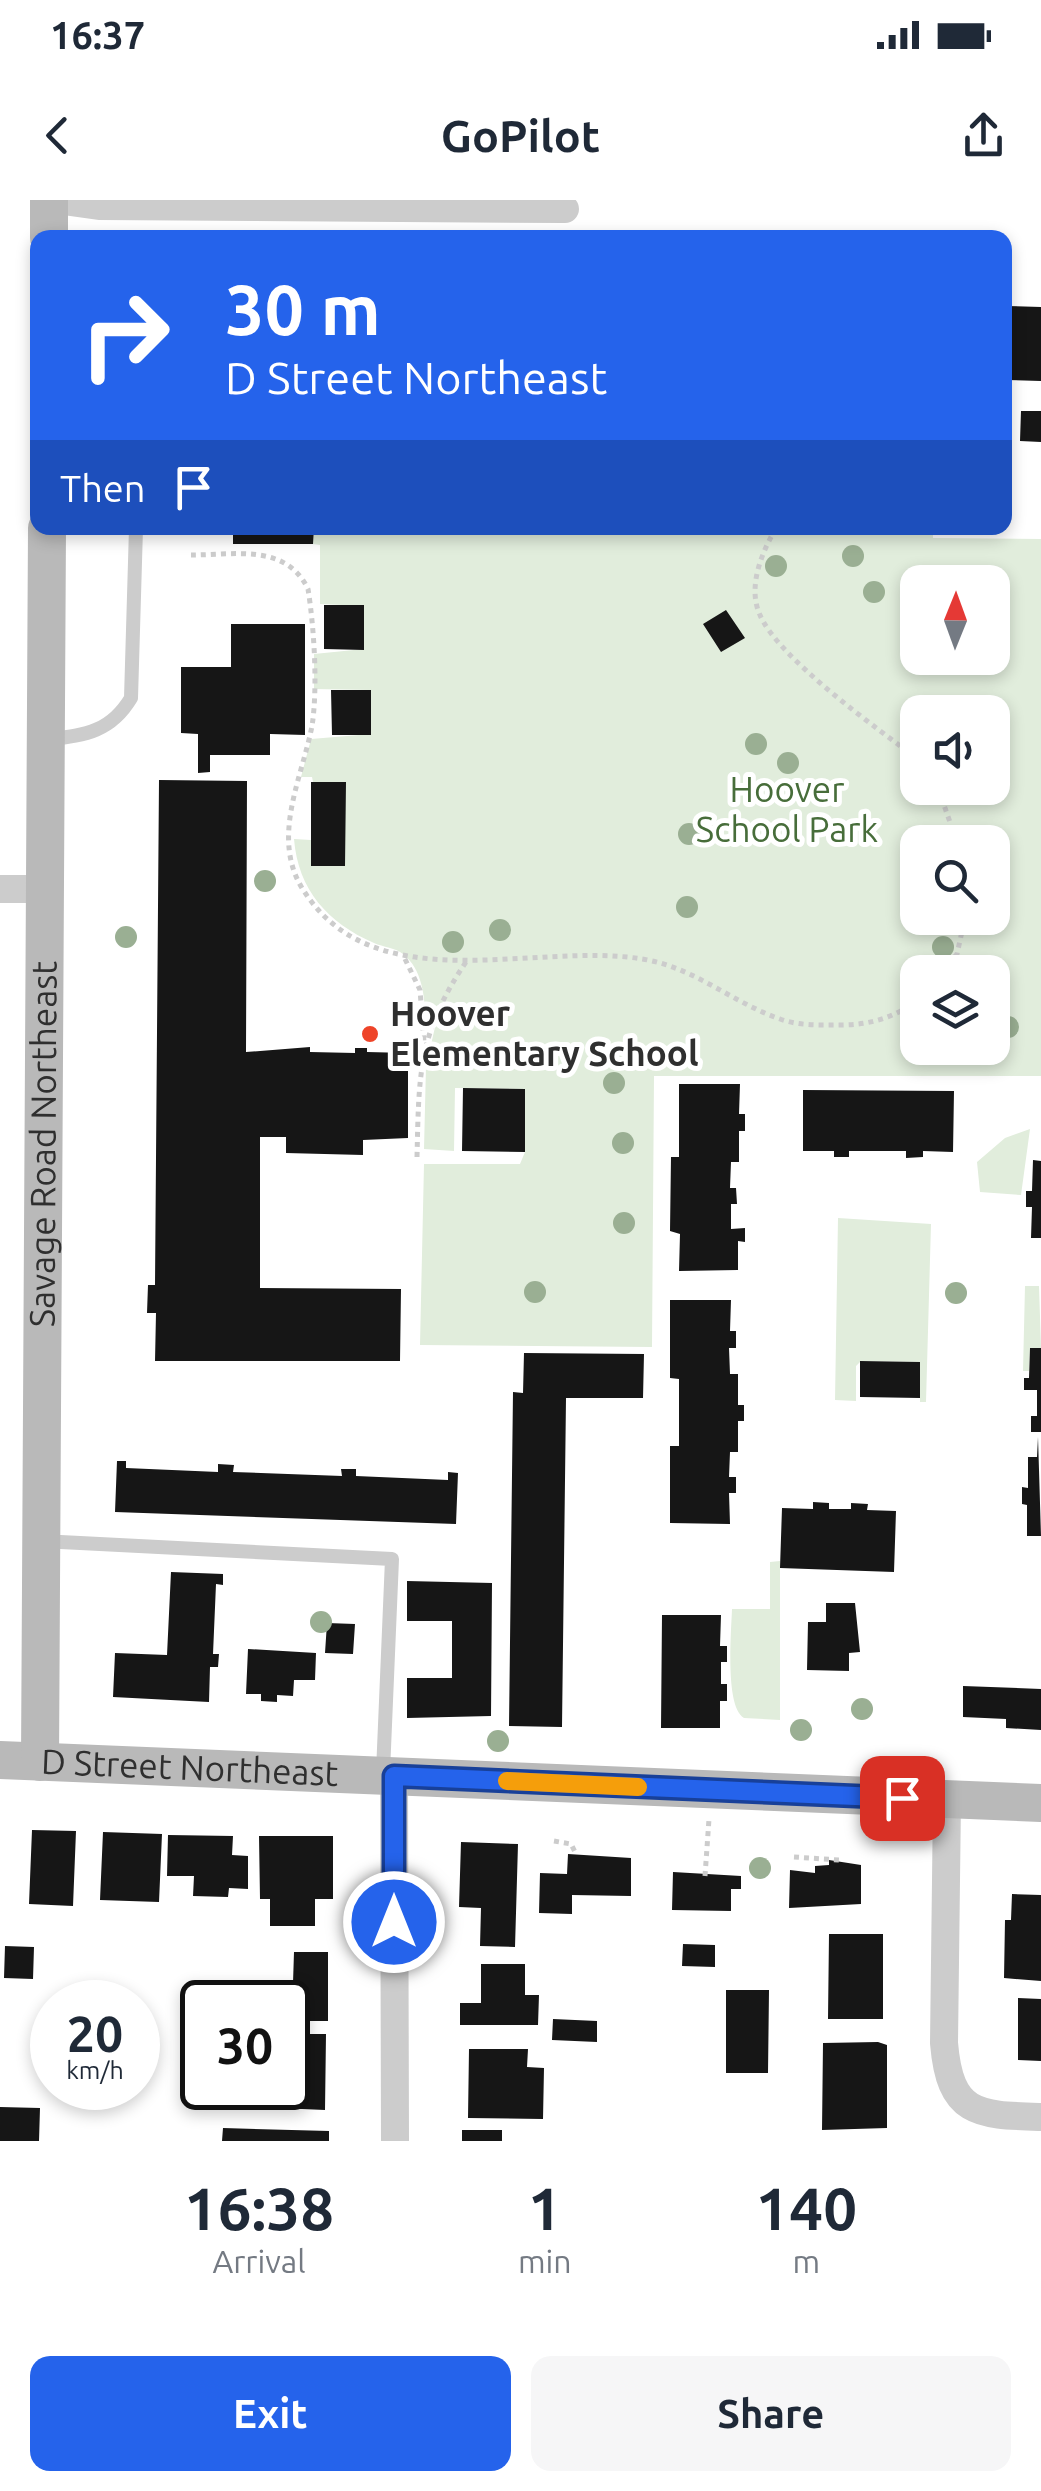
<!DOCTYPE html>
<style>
:root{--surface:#fff;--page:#f6f6f7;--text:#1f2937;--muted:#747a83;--accent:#2563eb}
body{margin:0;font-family:Ubuntu,sans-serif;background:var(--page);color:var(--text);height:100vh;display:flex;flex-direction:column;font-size:38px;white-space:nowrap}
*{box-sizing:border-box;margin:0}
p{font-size:32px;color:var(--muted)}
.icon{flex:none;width:55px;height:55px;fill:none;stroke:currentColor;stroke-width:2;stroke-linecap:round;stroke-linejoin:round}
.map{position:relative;height:1941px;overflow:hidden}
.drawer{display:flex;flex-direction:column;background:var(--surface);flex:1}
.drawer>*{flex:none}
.top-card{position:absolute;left:30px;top:30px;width:982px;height:305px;border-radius:20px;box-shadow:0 5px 15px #0003;background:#2563eb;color:#fff;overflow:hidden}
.needle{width:65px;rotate:1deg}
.controls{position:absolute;left:900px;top:365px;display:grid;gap:20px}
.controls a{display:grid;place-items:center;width:110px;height:110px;border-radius:20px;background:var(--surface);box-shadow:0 5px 15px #0003;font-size:50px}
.speed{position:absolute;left:30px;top:1780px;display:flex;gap:20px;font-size:50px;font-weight:700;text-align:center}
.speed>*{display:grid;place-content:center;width:130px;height:130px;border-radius:50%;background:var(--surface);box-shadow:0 5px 15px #0003;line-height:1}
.speed small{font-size:25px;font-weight:400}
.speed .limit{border:5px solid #111;border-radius:15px;background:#fff;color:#111}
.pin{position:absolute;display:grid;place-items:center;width:85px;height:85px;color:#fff;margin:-42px;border-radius:20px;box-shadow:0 5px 15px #0006}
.me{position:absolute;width:110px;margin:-55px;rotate:0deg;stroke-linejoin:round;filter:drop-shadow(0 0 8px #0008)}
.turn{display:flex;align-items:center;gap:35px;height:210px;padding:0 30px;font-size:45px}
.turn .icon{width:130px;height:130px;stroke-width:2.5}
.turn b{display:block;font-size:70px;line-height:85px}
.then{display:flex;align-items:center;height:95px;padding:0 30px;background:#0003;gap:20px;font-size:38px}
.eta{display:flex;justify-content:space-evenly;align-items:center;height:170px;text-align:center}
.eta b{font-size:60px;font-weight:700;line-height:70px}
.action{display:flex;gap:20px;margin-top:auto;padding:20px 30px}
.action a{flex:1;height:115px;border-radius:20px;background:var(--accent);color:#fff;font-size:40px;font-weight:700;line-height:115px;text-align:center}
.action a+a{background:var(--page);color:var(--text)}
.status{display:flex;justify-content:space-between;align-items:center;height:70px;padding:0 50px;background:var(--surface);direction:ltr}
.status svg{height:28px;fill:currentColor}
header{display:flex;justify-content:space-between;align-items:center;height:130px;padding:0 30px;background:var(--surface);font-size:45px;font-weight:700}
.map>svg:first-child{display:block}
</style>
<div class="status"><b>16:37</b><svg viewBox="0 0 49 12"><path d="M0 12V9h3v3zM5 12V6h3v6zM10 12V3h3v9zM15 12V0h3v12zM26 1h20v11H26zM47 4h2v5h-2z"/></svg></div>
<header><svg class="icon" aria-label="back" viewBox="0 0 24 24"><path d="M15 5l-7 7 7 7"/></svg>GoPilot<svg class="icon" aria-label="share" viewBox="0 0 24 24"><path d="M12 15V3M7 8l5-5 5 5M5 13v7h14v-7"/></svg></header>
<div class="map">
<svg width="1041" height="1941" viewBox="0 0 1041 1941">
<rect width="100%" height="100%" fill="#fff"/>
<!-- green -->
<path fill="#e1eddc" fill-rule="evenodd" d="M314,328H933V338L1041,339V876H654L652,1147L420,1145L424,964H520L525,952V889L455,888L454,951L424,949L426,866L436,823L425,818C425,796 422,769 403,754C396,748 383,747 374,743C328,723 298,690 294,639L311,640V665H345V583L313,582L312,577H301L311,539L371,534L370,490L314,489V454L364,449V406L320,404V345L313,344ZM918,382H992V458H918ZM918,512H992V588H918ZM918,642H992V718H918ZM918,772H992V848H918Z
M1030,929L1021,995L980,992L977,962L1005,938Z
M838,1018L931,1024L926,1202H920V1162L861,1161L856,1166V1201L835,1200Z
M1025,1086H1039L1041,1148H1030L1029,1171H1023Z
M780,1361V1520L744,1518C725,1507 731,1435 732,1409H770V1362Z"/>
<!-- building -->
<path fill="#161616" d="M1005,106L1041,107V181L1006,180Z
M1021,211H1041V242L1020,241Z
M233,328H314L313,344H233Z
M324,405H364V450L324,449Z
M726,410L745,438L721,452L703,424Z
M231,424H305V535L270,534V555H210V572L198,573V534L181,533V467H231Z
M331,490H371V535H332Z
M159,580L247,581L246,852L310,847V852L355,853V848H367V852L408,853V938L363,940V955L286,953V937H260V1088L401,1089L400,1161H155L156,1113H147L148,1085H155Z
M311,582H346L345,666H311Z
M679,884H740L739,914H745V931H739V962H731L730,988H736L737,1004H731V1029L745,1028V1042L738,1041V1070L679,1071L680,1034L670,1031L671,957H679Z
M463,888L525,889V952L462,951Z
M803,890L954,891L953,952L923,951V957L906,958V951H849V957H834V951H803Z
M1033,960L1041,961V1038H1031L1032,1007H1026V991H1032Z
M670,1100H731L730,1131H736V1148H729L730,1174H738V1205H744V1221H738V1252H730L729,1277H736V1293H729L730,1324L670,1323V1246H679V1179L670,1178Z
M1030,1148H1041V1232H1031V1216H1037V1190H1024V1178H1029Z
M524,1153L644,1154L643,1198H566L562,1527L509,1526L513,1192L523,1193Z
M860,1161L920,1162V1198L860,1197Z
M1038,1237L1041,1336H1027V1305L1022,1304V1287L1028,1288V1257H1037Z
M117,1261H126V1268L218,1272V1264L234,1265L233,1272L342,1276L341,1269H356V1276L448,1280V1272L458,1273L456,1324L115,1312Z
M813,1302L829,1303V1309H851V1303L868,1304L867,1310L896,1311L894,1372L780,1368L782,1308L813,1309Z
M171,1372L223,1374V1385L216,1384L213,1454H219L218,1467H210L209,1502L113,1497L115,1453L167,1455Z
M407,1381L492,1383L491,1516L407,1518V1478H452V1421H407Z
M826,1403H855L860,1452L849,1453V1471L807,1470L808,1422H826Z
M662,1415H721L720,1446H727V1462H721V1484H727V1501H720V1528H661Z
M327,1423L355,1424L353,1454L325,1453Z
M248,1449L316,1453L315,1480H294L293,1496L277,1495V1502L261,1501V1494H246Z
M963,1486L1041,1489V1530L1006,1528V1519L963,1517Z
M32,1630L76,1631L73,1706L29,1704Z
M103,1632L162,1634L159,1702L100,1700Z
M168,1635L233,1636L232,1655L248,1656V1689L229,1688L228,1697L193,1696L194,1676H167Z
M259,1636H333V1699H315V1726H270V1699H260Z
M461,1642L518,1644L515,1747L480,1746L481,1708L459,1707Z
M568,1654L631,1658V1696L572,1695V1714L539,1713L540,1673L567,1674Z
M829,1660L861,1665V1704L789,1708L790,1670L815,1673V1666L829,1665Z
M673,1672L741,1676V1689H731V1711L672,1710Z
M1012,1694L1041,1695V1781L1004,1778L1005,1720H1011Z
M829,1734H883V1819H828Z
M683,1744L715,1745V1767L682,1766Z
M5,1746L34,1747L33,1779L4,1778Z
M294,1752H328V1821H288V1802H267V1783H293Z
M481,1764H525V1795H539L538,1825H460V1803H481Z
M726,1790H769L768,1873H726Z
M1018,1798L1041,1799V1861L1018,1860Z
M553,1819L597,1821V1842L552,1840Z
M288,1834H326L325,1910L279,1908L280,1888H288Z
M878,1842L887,1845V1928L822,1930L823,1843Z
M469,1849H528L527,1867L544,1868L543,1919L468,1918Z
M0,1907L40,1908L39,1941H0Z
M223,1928L329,1931V1941H222Z
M462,1930H502V1941H462Z"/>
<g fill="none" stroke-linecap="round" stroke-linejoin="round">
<!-- path -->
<path stroke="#ccc" stroke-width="5" stroke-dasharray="5 5" stroke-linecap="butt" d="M776,328C762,352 747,387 760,415C778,458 879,530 918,559
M191,355C234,355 286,343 308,389C314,426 318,488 312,526C302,578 271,637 302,688C373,804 533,741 642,759C694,767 731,802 780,819C799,826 820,825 840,825C869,825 894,818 918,800
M938,588L957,642
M405,759L420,790L424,842
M942,772L957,754L965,718
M417,957C419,872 418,832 468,759
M554,1641L571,1644L576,1654
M794,1657L839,1660
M705,1676L709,1619"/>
<!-- lane -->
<path stroke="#ccc" stroke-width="14" d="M46,540C84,535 110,533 131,498L136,328
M41,1341L392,1359L383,1572"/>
<!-- street -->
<path stroke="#ccc" stroke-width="28" d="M56,0L99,6L565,9
M0,689H44
M394,1576L395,1941
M947,1599L944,1843C950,1915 977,1915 1041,1917"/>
<!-- secondary -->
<g stroke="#b9b9b9" stroke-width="38">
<path d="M49,38V0"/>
<path id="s1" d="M0,1560L1041,1603"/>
<path id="s2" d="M40,1562L47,328"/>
</g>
</g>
<!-- trees -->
<g fill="#9aaf93">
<circle cx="853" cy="356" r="11"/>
<circle cx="776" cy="366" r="11"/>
<circle cx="874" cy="392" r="11"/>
<circle cx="756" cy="544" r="11"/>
<circle cx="788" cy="563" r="11"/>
<circle cx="689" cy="634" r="11"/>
<circle cx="265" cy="681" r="11"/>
<circle cx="687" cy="707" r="11"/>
<circle cx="500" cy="730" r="11"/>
<circle cx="126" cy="737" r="11"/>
<circle cx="453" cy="742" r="11"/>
<circle cx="943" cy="747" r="11"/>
<circle cx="1008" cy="827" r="11"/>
<circle cx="614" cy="883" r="11"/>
<circle cx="623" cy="943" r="11"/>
<circle cx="624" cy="1023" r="11"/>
<circle cx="535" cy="1092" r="11"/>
<circle cx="956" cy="1093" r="11"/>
<circle cx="321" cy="1422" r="11"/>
<circle cx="862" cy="1509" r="11"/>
<circle cx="801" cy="1530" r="11"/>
<circle cx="498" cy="1541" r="11"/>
<circle cx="760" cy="1668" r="11"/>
</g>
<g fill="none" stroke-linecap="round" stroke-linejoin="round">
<defs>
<path id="route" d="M394,1722V1576L902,1598"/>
</defs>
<!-- route casing -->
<use href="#route" stroke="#184099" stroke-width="25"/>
<!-- route -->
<use href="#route" stroke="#2563eb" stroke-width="18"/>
<!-- slow -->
<path stroke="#f59e0b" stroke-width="18" d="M507,1581L638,1587"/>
</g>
<!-- markers -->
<circle fill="#ee4429" stroke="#fff" stroke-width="4" cx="370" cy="834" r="10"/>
<g text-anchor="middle" stroke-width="10" stroke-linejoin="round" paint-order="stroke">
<!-- park labels -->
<g font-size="35" fill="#476d3a" stroke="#fff">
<text x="787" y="602">Hoover<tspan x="787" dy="40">School Park</tspan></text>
</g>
<!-- poi labels -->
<g font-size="35" font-weight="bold" fill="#2f2f2f" stroke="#fff" text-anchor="start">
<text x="390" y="826">Hoover<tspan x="390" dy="40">Elementary School</tspan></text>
</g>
<!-- street labels -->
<g font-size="35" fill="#2f2f2f" stroke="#fff">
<text dy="12" stroke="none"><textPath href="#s2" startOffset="618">Savage Road Northeast</textPath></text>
<text dy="12" stroke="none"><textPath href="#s1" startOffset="190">D Street Northeast</textPath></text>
</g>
</g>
</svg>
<div class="controls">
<a><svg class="needle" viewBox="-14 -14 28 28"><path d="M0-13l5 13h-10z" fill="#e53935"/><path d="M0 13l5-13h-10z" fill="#747a83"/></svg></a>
<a><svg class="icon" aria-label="sound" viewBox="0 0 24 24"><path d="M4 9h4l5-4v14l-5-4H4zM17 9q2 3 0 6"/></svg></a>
<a><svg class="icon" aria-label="search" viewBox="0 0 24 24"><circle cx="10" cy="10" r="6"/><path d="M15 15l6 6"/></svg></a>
<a><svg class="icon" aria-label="layers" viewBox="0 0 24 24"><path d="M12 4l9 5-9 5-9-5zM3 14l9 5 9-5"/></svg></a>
</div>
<div class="speed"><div>20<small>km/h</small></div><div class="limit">30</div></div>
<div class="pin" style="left:902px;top:1598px;background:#d93025"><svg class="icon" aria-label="arrive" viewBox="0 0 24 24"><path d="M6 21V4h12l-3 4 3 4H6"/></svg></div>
<svg class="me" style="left:394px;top:1722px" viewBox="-20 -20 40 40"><circle r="17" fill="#2563eb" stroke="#fff" stroke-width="3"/><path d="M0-11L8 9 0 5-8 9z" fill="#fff"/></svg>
<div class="top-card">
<div class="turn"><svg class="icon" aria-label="right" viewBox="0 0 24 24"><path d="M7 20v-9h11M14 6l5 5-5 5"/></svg><div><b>30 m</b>D Street Northeast</div></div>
<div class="then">Then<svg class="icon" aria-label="arrive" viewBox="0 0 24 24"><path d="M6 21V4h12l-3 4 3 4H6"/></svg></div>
</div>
</div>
<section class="drawer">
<div class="eta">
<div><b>16:38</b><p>Arrival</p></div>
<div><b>1</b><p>min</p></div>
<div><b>140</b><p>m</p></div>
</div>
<div class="action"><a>Exit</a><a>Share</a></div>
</section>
